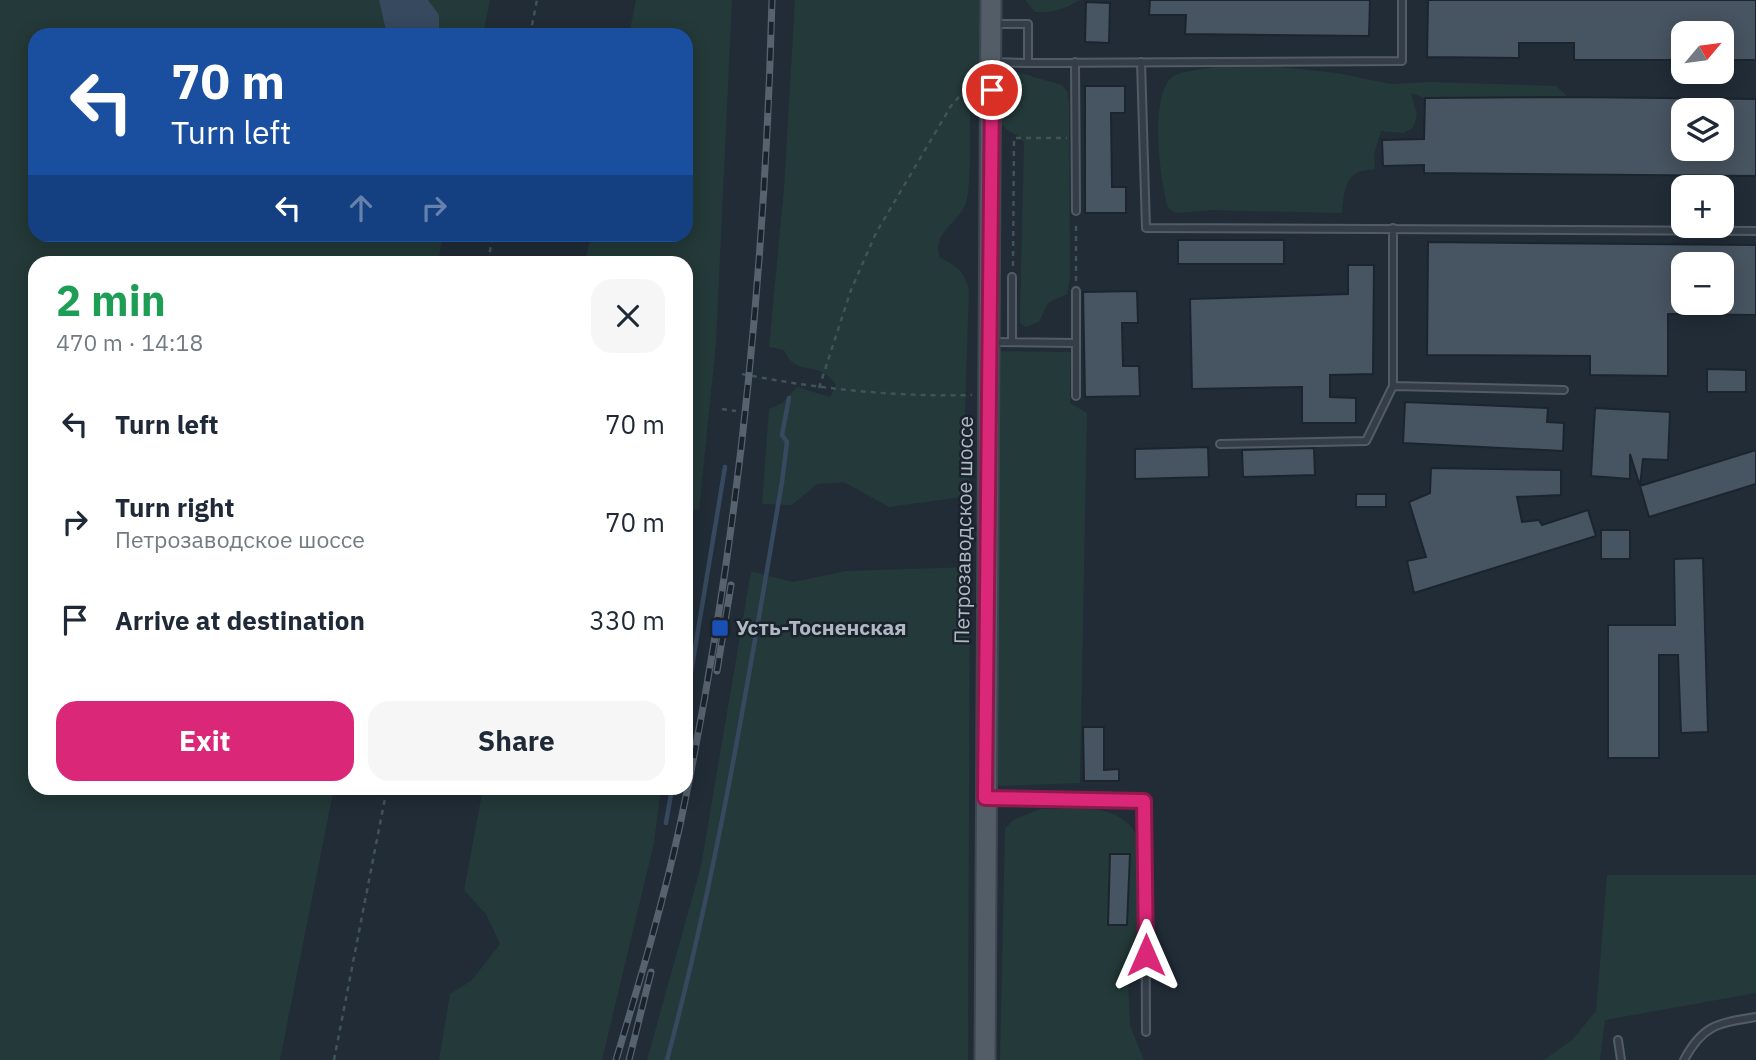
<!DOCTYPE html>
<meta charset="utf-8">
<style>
:root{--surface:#fff;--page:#f6f6f7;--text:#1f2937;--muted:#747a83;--accent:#db2777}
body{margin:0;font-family:"IBM Plex Sans",sans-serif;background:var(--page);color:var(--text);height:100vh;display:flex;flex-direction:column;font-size:26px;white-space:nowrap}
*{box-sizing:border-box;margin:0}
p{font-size:23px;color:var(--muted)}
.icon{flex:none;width:38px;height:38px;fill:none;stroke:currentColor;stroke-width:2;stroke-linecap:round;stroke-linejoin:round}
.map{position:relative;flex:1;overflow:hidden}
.details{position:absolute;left:28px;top:256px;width:665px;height:539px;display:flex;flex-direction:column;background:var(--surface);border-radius:21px;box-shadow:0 4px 18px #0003}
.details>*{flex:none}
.guide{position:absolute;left:28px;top:28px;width:665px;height:214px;border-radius:21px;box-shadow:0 4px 18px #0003;background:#1a4fa0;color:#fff;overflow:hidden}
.needle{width:46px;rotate:61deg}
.buttons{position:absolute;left:1671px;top:21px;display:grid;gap:14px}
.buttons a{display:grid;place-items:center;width:63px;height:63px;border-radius:14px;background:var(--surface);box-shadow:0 4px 18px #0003;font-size:35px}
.pin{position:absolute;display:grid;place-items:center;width:60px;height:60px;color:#fff;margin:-30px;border:4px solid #fff;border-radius:50%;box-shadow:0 2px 7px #0007}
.me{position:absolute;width:77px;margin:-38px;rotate:0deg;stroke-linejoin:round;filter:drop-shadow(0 0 5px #0008)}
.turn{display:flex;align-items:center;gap:24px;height:147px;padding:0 28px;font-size:32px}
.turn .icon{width:91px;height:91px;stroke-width:2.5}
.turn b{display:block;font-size:49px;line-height:60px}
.lanes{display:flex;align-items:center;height:66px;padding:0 28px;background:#0003;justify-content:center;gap:35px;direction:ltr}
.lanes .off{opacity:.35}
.round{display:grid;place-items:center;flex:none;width:74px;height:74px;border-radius:21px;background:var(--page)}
.overview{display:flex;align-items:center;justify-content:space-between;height:119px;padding:0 28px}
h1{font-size:42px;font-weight:700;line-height:52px;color:#1e9e55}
.action{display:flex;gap:14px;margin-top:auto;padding:14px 28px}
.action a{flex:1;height:80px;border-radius:21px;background:var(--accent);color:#fff;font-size:28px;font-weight:700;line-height:80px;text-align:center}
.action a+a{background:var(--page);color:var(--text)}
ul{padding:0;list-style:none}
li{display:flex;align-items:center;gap:21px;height:98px;padding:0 28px}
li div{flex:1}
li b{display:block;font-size:26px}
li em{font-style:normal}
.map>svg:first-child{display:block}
</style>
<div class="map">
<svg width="1756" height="1060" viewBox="0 0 1756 1060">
<rect width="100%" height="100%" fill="#212c37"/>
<!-- green -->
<path fill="#243939" d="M0,0H490L483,35H35V234L443,235L438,262H35V788H334L280,1060H0Z
M636,0H732L716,343L699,510L686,509V262H585L591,235L686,234V35H629Z
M795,0H980V83L970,93C969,114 972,189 966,203C958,224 931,233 940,258C957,265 964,272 969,289L965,411L970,496L889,507L844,482L817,484L792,505L762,504L769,409L782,403L797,387L830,397L836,385C818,357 797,380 784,350L769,347L784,188Z
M1025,0H1080C1065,9 1053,13 1035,12Z
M1251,64L1337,73L1391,84L1429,82L1556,86L1568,97L1425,98L1411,93L1417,115L1413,128L1403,133L1381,131L1374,154L1375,170C1346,168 1344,189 1342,213L1211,210L1176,213L1168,208C1160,182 1149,96 1172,77C1181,69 1237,65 1251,64Z
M1013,71L1062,85L1067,91L1069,104L1070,278L1067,294L1048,303L1039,322L1026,327L1020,323V312L1024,143C1019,133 1010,134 1003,126C993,115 998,89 1001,76Z
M998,351L1071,352L1070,403L1087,413L1080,783L1001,786L991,781Z
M970,567L968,1060H647L701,866L751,571L793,582L846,571Z
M483,788H661L654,843L602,1060H439L450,994L472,980L500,944L486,914L464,890Z
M1041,809C1077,809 1119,801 1138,837L1141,957L1128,982L1130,1025L1144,1060H1000L1005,828L1015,819Z
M1607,875H1756V993L1605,1020L1600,1060H1544L1572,1040L1596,1011Z"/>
<!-- water -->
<path fill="#36495e" d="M379,0H428L439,15V35H387Z"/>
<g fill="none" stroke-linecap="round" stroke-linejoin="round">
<!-- stream -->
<path stroke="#36495e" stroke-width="4.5" d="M686,703L725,467
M666,823L672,788
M667,1060C718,870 749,675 782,482L787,442L782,435L789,398"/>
</g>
<!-- building -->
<path fill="#475461" stroke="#1c252e" stroke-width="2" fill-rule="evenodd" d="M1150,0H1370L1369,36L1185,34L1186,15H1149Z
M1428,0H1756V60H1722V33H1684V60H1574V43H1519V58L1427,57Z
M1086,2L1110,3L1109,43L1085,42Z
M1085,86H1125V113H1111L1112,187H1126V213H1085Z
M1568,97L1756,99V176L1424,173V165L1383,166L1382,140L1424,139L1425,98ZM1684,110H1722V149H1684Z
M1178,240H1284V264H1178Z
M1428,242L1756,245V315L1668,314V376L1590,375V356L1427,355ZM1684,264H1722V303H1684Z
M1348,265H1374L1373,374L1330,375V397L1356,398V423H1302V387L1192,389L1190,299L1348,294Z
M1137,291L1138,323H1122L1123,366H1139L1140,396L1085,397L1083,292Z
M1707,369L1746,370V392H1707Z
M1405,402L1548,408L1547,422L1564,423L1563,451L1403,443Z
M1595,408L1670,412L1668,460L1643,459L1640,486L1630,454V479L1591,476Z
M1208,447L1209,477L1135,479V449Z
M1314,448L1315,475L1243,477L1242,450Z
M1756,450V484L1649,517L1640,486Z
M1431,468L1561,470V495L1517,497L1522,522L1539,520L1542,525L1588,510L1596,536L1414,593L1407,561L1426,557L1409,502L1430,493Z
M1356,494H1386V507H1356Z
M1601,530H1630V559H1601Z
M1703,558L1708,732L1681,733L1678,655H1659V758H1608V625H1675L1674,559Z
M1083,727H1104V770L1119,769V781H1084Z
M1110,854H1130L1127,925H1108Z"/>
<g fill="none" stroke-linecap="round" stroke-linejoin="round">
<defs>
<path id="lane" d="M992,24H1028V63L993,62
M1075,62L1076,211
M1141,62L1146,228L1756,231
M1028,63L1402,61V0
M1393,228V386L1564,390
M1076,291V396
M991,342L1076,343
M1012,342V277
M1220,444L1366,441L1393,386
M990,798L1145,801L1146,1032
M1618,1040L1621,1060
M1684,1060C1703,1024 1719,1023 1756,1017"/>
<path id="primary" d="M985,1060L991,0"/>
</defs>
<!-- lane casing -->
<use href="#lane" stroke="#525c65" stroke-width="10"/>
<!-- primary casing -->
<use href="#primary" stroke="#3e4751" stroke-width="23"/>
<!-- path -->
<path stroke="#415455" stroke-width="2.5" stroke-dasharray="5 5" stroke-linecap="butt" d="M530,35L537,0
M488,262L493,234
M1013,266L1014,138H1067
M1076,281V221
M742,374C819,389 894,397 972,395
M819,388L851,290L876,233L951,106L973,81
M722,409L736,411
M334,1060L387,788"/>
<!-- lane -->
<use href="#lane" stroke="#353e48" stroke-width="6"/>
<!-- primary -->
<use href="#primary" stroke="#535d68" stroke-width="19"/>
<defs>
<path id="rail" d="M717,671L731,585
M616,1060C639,983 663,904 680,825C737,556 765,275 772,0
M629,1060L651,972"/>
</defs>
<!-- rail casing -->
<use href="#rail" stroke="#57626f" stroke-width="7"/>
<!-- rail -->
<use href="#rail" stroke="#1a232c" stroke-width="4.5" stroke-dasharray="13" stroke-linecap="butt"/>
</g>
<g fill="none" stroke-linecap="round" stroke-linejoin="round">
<defs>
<path id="route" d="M992,90L985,798L1144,801L1146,955"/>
</defs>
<!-- route casing -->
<use href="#route" stroke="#8e194d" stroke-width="18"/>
<!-- route -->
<use href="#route" stroke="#db2777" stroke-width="12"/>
</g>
<!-- markers -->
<rect fill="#1a4fb4" stroke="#1a232c" stroke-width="2.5" x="711" y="619" width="18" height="18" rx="3.5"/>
<g text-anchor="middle" stroke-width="5" stroke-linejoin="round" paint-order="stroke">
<!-- street labels -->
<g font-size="21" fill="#afb9c4" stroke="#1a232c">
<text transform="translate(964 530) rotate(-89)" y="7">Петрозаводское шоссе</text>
</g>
<!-- poi labels -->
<g font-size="21" font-weight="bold" fill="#afb9c4" stroke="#1a232c" text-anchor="start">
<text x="736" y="635">Усть-Тосненская</text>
</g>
</g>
</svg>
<div class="buttons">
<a><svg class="needle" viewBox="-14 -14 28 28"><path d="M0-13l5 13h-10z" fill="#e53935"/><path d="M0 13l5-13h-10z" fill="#747a83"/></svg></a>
<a><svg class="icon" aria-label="layers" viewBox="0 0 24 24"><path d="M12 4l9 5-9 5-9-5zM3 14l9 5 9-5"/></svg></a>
<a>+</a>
<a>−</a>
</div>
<div class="pin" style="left:992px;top:90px;background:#d93025"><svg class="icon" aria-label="arrive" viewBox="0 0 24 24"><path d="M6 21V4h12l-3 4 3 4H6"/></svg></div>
<svg class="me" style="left:1146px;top:955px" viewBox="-20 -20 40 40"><path d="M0-17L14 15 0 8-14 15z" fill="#db2777" stroke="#fff" stroke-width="4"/></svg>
<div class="guide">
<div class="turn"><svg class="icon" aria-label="left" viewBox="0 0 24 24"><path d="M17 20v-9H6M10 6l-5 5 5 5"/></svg><div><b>70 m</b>Turn left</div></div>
<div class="lanes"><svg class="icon" aria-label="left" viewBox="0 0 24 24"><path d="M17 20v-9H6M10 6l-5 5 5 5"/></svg><svg class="icon off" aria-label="ahead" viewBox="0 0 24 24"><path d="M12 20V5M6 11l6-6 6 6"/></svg><svg class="icon off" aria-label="right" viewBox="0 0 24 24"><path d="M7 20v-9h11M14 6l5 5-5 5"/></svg></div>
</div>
<section class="details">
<div class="overview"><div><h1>2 min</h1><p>470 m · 14:18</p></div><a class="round"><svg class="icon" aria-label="close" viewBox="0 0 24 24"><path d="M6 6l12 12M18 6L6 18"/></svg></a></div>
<ul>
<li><svg class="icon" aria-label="left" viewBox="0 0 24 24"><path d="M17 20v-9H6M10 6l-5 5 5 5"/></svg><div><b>Turn left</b></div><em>70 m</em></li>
<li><svg class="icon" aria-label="right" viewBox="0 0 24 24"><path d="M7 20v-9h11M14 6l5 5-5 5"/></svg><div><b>Turn right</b><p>Петрозаводское шоссе</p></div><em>70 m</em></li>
<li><svg class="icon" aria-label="arrive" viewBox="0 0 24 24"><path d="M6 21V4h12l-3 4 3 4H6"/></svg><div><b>Arrive at destination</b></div><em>330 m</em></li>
</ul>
<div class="action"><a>Exit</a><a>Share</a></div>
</section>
</div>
